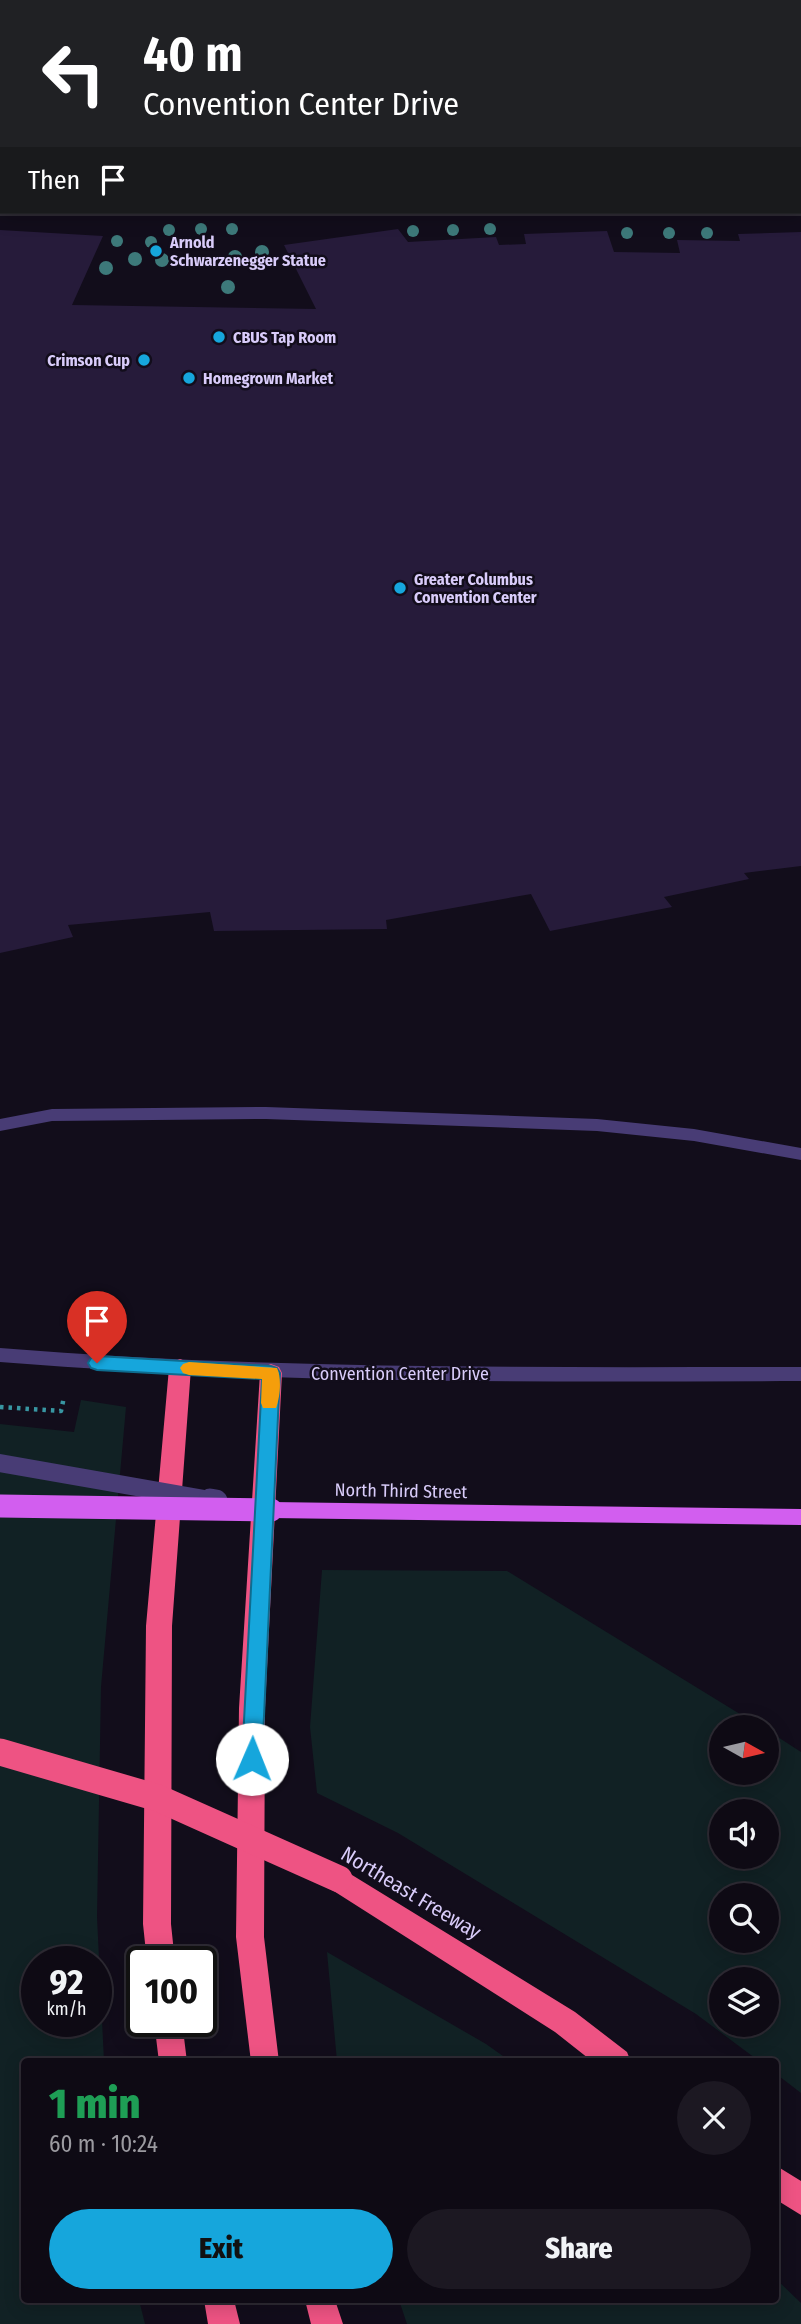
<!DOCTYPE html>
<meta charset="utf-8">
<style>
:root{--surface:#0e0a14;--page:#1c1822;--text:#f1f3f6;--muted:#9b9aa0;--line:#2e2b34;--accent:#16a6dc}
body{margin:0;font-family:"Fira Sans Condensed",sans-serif;background:var(--page);color:var(--text);height:100vh;display:flex;flex-direction:column;font-size:26px;white-space:nowrap}
*{box-sizing:border-box;margin:0}
p{font-size:23px;color:var(--muted)}
.icon{flex:none;width:38px;height:38px;fill:none;stroke:currentColor;stroke-width:2;stroke-linecap:round;stroke-linejoin:round}
.map{position:relative;flex:1;overflow:hidden}
.details{position:absolute;left:21px;top:2058px;width:758px;height:245px;display:flex;flex-direction:column;background:var(--surface);border-radius:7px;box-shadow:0 4px 18px #0003,0 0 0 2px var(--line)}
.details>*{flex:none}
.guide{position:absolute;left:0px;top:0px;width:802px;height:214px;box-shadow:0 4px 18px #0003,0 0 0 2px var(--line);background:#202124;color:#fff;overflow:hidden}
.needle{width:46px;rotate:98deg}
.fabs{position:absolute;left:709px;top:1715px;display:grid;gap:14px}
.fabs a{display:grid;place-items:center;width:70px;height:70px;border-radius:50%;background:var(--surface);box-shadow:0 4px 18px #0003,0 0 0 2px var(--line);font-size:35px}
.speed{position:absolute;left:21px;top:1946px;display:flex;gap:14px;font-size:35px;font-weight:700;text-align:center}
.speed>*{display:grid;place-content:center;width:91px;height:91px;border-radius:50%;background:var(--surface);box-shadow:0 4px 18px #0003,0 0 0 2px var(--line);line-height:1}
.speed small{font-size:18px;font-weight:400}
.speed .limit{border:4px solid #111;border-radius:10px;background:#fff;color:#111}
.pin{position:absolute;display:grid;place-items:center;width:60px;height:60px;color:#fff;margin:-72px -30px;border-radius:50% 50% 50% 0;rotate:-45deg;box-shadow:0 0 7px #0007}
.pin .icon{rotate:45deg}
.me{position:absolute;width:77px;margin:-38px;rotate:1deg;stroke-linejoin:round;filter:drop-shadow(0 0 5px #0008)}
.turn{display:flex;align-items:center;gap:24px;height:147px;padding:0 28px;font-size:32px}
.turn .icon{width:91px;height:91px;stroke-width:2.5}
.turn b{display:block;font-size:49px;line-height:60px}
.then{display:flex;align-items:center;height:66px;padding:0 28px;background:#0003;gap:14px;font-size:26px}
.round{display:grid;place-items:center;flex:none;width:74px;height:74px;border-radius:37px;background:var(--page)}
.summary{display:flex;align-items:center;justify-content:space-between;height:119px;padding:0 28px}
h1{font-size:42px;font-weight:800;line-height:52px;color:#1e9e55}
.cta{display:flex;gap:14px;margin-top:auto;padding:14px 28px}
.cta a{flex:1;height:80px;border-radius:42px;background:var(--accent);color:#111;font-size:28px;font-weight:800;line-height:80px;text-align:center}
.cta a+a{background:var(--page);color:var(--text)}
.map>svg:first-child{display:block}
</style>
<div class="map">
<svg width="801" height="2324" viewBox="0 0 801 2324">
<rect width="100%" height="100%" fill="#120d1b"/>
<!-- green -->
<path fill="#112124" fill-rule="evenodd" d="M81,1400L126,1407L101,1687L97,1917L104,2061L24,2062V2300H139L145,2324H0V1424L74,1432ZM37,1962H96V2021H37Z
M322,1570L507,1571L761,1727H721V1773H766L767,1730L801,1752V2093L775,2073V2062L759,2061L696,2014L398,1833L317,1793L310,1727ZM766,1811V1857H721V1811ZM766,1895V1941H721V1895ZM721,1979H766V2025H721Z
M327,1952L486,2044L510,2061H337Z
M775,2278L801,2303V2324H407L399,2300H775Z"/>
<!-- building -->
<path fill="#261b3a" d="M398,229L408,242L496,237L499,245L526,244L524,234L607,231L614,252L680,253L677,240L740,241L738,234L801,232V866L744,873L749,879L664,897L672,907L550,931L531,894L386,920L387,929L214,931L210,912L68,925L73,937L0,953V230L103,236L72,305L316,309L284,245Z"/>
<g fill="none" stroke-linecap="round" stroke-linejoin="round">
<!-- path -->
<path stroke="#3896a2" stroke-width="4.5" stroke-dasharray="3.5 5" stroke-linecap="butt" d="M0,1407L61,1411L64,1397"/>
<!-- lane -->
<path fill="#483c75" fill-rule="evenodd" d="M800,20H801V27L800,26Z
M800,140H801V146H800Z
M266,1107L597,1119L694,1129L801,1148V1160L694,1141L597,1131L266,1119L52,1121L0,1131V1119L52,1109Z"/>
<!-- street -->
<path fill="#483c75" fill-rule="evenodd" d="M671,0H681V2H671Z
M0,71H2V77H0Z
M0,1348C267,1370 534,1367 801,1367V1381C534,1382 267,1384 0,1362Z"/>
<!-- secondary -->
<path fill="#866cf0" fill-rule="evenodd" d="M397,0H407L397,2Z"/>
<!-- primary -->
<path fill="#d25eef" fill-rule="evenodd" d="M800,191H801V197H800Z
M0,192H2V198H0Z
M271,1502L801,1509V1525L271,1518L264,1516L261,1510L264,1504Z"/>
<!-- highway -->
<path fill="#ee5383" fill-rule="evenodd" d="M180,1359L188,1362L191,1368L172,1626L171,1924L175,1962H147L143,1924L146,1626L169,1368L172,1362Z
M271,1364L279,1367L282,1373L265,1708L264,1937L279,2062H251L236,1937L239,1708L260,1373L263,1367Z
M339,1867L575,2012L627,2052L631,2062H593L555,2032L329,1888L325,1879L329,1870Z
M154,2021H182L187,2062H159Z
M775,2165L801,2181V2215L775,2199Z
M204,2300H234L240,2324H208Z
M305,2300H335L343,2324H311Z"/>
<!-- lane-bridge-far1 -->
<path stroke="#483c75" stroke-width="18" d="M0,1463L216,1501"/>
<!-- lane-bridge -->
<path stroke="#483c75" stroke-width="23" d="M210,1500L216,1501"/>
<!-- primary-bridge -->
<path stroke="#d25eef" stroke-width="23" d="M0,1506L271,1510"/>
<!-- highway-bridge -->
<path stroke="#ee5383" stroke-width="27" d="M0,1752L158,1798L339,1879"/>
</g>
<!-- trees -->
<g fill="#3d797a">
<circle cx="201" cy="229" r="6"/>
<circle cx="232" cy="229" r="6"/>
<circle cx="490" cy="229" r="6"/>
<circle cx="169" cy="230" r="6"/>
<circle cx="453" cy="230" r="6"/>
<circle cx="413" cy="231" r="6"/>
<circle cx="627" cy="233" r="6"/>
<circle cx="669" cy="233" r="6"/>
<circle cx="707" cy="233" r="6"/>
<circle cx="117" cy="241" r="6"/>
<circle cx="151" cy="242" r="6"/>
<circle cx="262" cy="252" r="7"/>
<circle cx="235" cy="257" r="7"/>
<circle cx="135" cy="259" r="7"/>
<circle cx="162" cy="260" r="7"/>
<circle cx="106" cy="268" r="7"/>
<circle cx="228" cy="287" r="7"/>
</g>
<!-- route -->
<path fill="#16a6dc" stroke="#0e6c8f" stroke-width="2" d="M97,1356L271,1366L277,1368L280,1373L262,1759L259,1765L252,1768L245,1765L242,1759L262,1379L97,1370L91,1368L88,1363L91,1358Z"/>
<!-- slow -->
<path fill="#f59e0b" d="M189,1362L277,1368C282,1378 280,1398 276,1408H263L261,1403L262,1379L189,1375L183,1373L180,1368L183,1364Z"/>
<!-- markers -->
<g fill="#16a6dc" stroke="#120d1b" stroke-width="2.5">
<circle cx="156" cy="251" r="7"/>
<circle cx="219" cy="337" r="7"/>
<circle cx="144" cy="360" r="7"/>
<circle cx="189" cy="378" r="7"/>
<circle cx="400" cy="588" r="7"/>
</g>
<g text-anchor="middle" stroke-width="5" stroke-linejoin="round" paint-order="stroke">
<!-- far-poi labels -->
<g font-size="16" font-weight="bold" fill="#d9ccfa" stroke="#120d1b" text-anchor="start">
<text x="170" y="248">Arnold<tspan x="170" dy="18">Schwarzenegger Statue</tspan></text>
<text x="233" y="343">CBUS Tap Room</text>
<text x="130" y="366" text-anchor="end">Crimson Cup</text>
<text x="203" y="384">Homegrown Market</text>
<text x="414" y="585">Greater Columbus<tspan x="414" dy="18">Convention Center</tspan></text>
</g>
<!-- street labels -->
<g font-size="18" fill="#d9ccfa" stroke="#120d1b">
<text x="400" y="1380">Convention Center Drive</text>
<text transform="translate(401 1491) rotate(1)" y="6">North Third Street</text>
</g>
<!-- near-street labels -->
<g font-size="21" fill="#d9ccfa" stroke="#120d1b">
<text transform="translate(411 1893) rotate(31)" y="7">Northeast Freeway</text>
</g>
</g>
</svg>
<div class="fabs">
<a><svg class="needle" viewBox="-14 -14 28 28"><path d="M0-13l5 13h-10z" fill="#e53935"/><path d="M0 13l5-13h-10z" fill="#9b9aa0"/></svg></a>
<a><svg class="icon" aria-label="sound" viewBox="0 0 24 24"><path d="M4 9h4l5-4v14l-5-4H4zM17 9q2 3 0 6"/></svg></a>
<a><svg class="icon" aria-label="search" viewBox="0 0 24 24"><circle cx="10" cy="10" r="6"/><path d="M15 15l6 6"/></svg></a>
<a><svg class="icon" aria-label="layers" viewBox="0 0 24 24"><path d="M12 4l9 5-9 5-9-5zM3 14l9 5 9-5"/></svg></a>
</div>
<div class="speed"><div>92<small>km/h</small></div><div class="limit">100</div></div>
<div class="pin" style="left:97px;top:1363px;background:#d93025"><svg class="icon" aria-label="arrive" viewBox="0 0 24 24"><path d="M6 21V4h12l-3 4 3 4H6"/></svg></div>
<svg class="me" style="left:252px;top:1759px" viewBox="-20 -20 40 40"><circle r="19" fill="#fff"/><path d="M0-13L10 11 0 6-10 11z" fill="#16a6dc"/></svg>
<div class="guide">
<div class="turn"><svg class="icon" aria-label="left" viewBox="0 0 24 24"><path d="M17 20v-9H6M10 6l-5 5 5 5"/></svg><div><b>40 m</b>Convention Center Drive</div></div>
<div class="then">Then<svg class="icon" aria-label="arrive" viewBox="0 0 24 24"><path d="M6 21V4h12l-3 4 3 4H6"/></svg></div>
</div>
<section class="details">
<div class="summary"><div><h1>1 min</h1><p>60 m · 10:24</p></div><a class="round"><svg class="icon" aria-label="close" viewBox="0 0 24 24"><path d="M6 6l12 12M18 6L6 18"/></svg></a></div>
<div class="cta"><a>Exit</a><a>Share</a></div>
</section>
</div>
